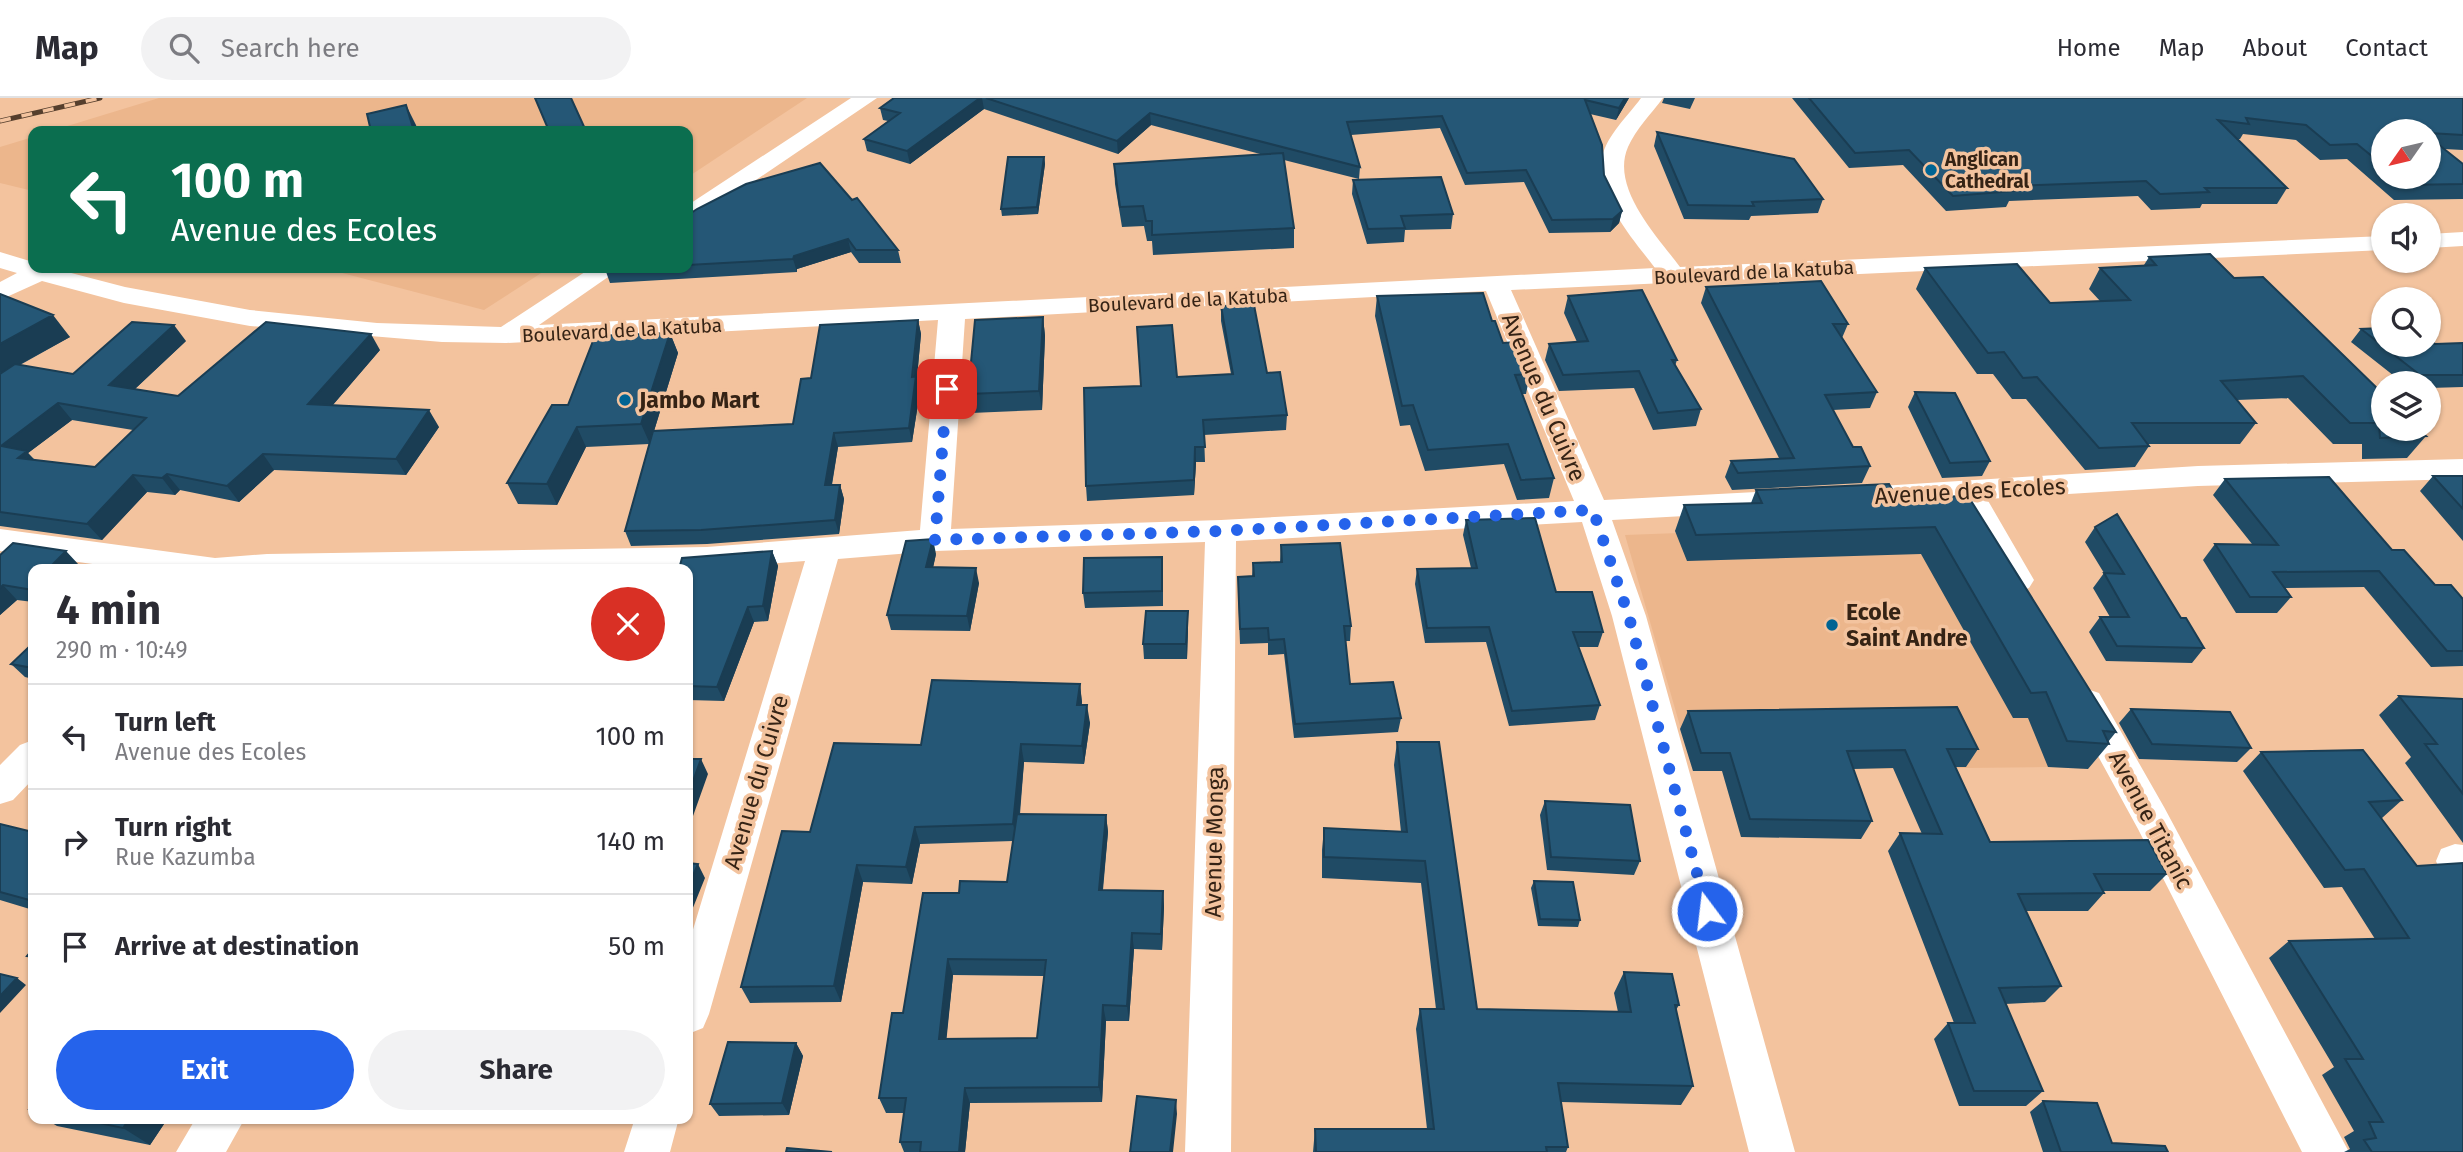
<!DOCTYPE html>
<meta charset="utf-8">
<style>
:root{--surface:#fff;--page:#f2f2f3;--text:#2b2b33;--muted:#7c7c81;--line:#e1e1e2;--accent:#2563eb}
body{margin:0;font-family:"Fira Sans",sans-serif;background:var(--page);color:var(--text);height:100vh;display:flex;flex-direction:column;font-size:26px;white-space:nowrap}
*{box-sizing:border-box;margin:0}
p{font-size:23px;color:var(--muted)}
.icon{flex:none;width:38px;height:38px;fill:none;stroke:currentColor;stroke-width:2;stroke-linecap:round;stroke-linejoin:round}
.map{position:relative;flex:1;overflow:hidden}
.drawer{position:absolute;left:28px;top:466px;width:665px;height:560px;display:flex;flex-direction:column;background:var(--surface);border-radius:14px;box-shadow:0 2px 5px #0004}
.drawer>*{flex:none}
.banner{position:absolute;left:28px;top:28px;width:665px;height:147px;border-radius:14px;box-shadow:0 2px 5px #0004;background:#0b6e4f;color:#fff;overflow:hidden}
.needle{width:46px;rotate:236deg}
.tools{position:absolute;left:2371px;top:21px;display:grid;gap:14px}
.tools a{display:grid;place-items:center;width:70px;height:70px;border-radius:50%;background:var(--surface);box-shadow:0 2px 5px #0004;font-size:35px}
.pin{position:absolute;display:grid;place-items:center;width:60px;height:60px;color:#fff;margin:-30px;border-radius:14px;box-shadow:0 4px 10px #0006}
.me{position:absolute;width:77px;margin:-38px;rotate:345deg;stroke-linejoin:round;filter:drop-shadow(0 0 5px #0008)}
.turn{display:flex;align-items:center;gap:24px;height:147px;padding:0 28px;font-size:32px}
.turn .icon{width:91px;height:91px;stroke-width:2.5}
.turn b{display:block;font-size:49px;line-height:60px}
.round{display:grid;place-items:center;flex:none;width:74px;height:74px;border-radius:37px;background:var(--page)}
.overview{display:flex;align-items:center;justify-content:space-between;height:119px;padding:0 28px}
h1{font-size:42px;font-weight:700;line-height:52px}
.primary-button{display:flex;gap:14px;margin-top:auto;padding:14px 28px}
.primary-button a{flex:1;height:80px;border-radius:42px;background:var(--accent);color:#fff;font-size:28px;font-weight:700;line-height:80px;text-align:center}
.primary-button a+a{background:var(--page);color:var(--text)}
ul{padding:0;list-style:none}
li{display:flex;align-items:center;gap:21px;height:105px;padding:0 28px;border-top:2px solid var(--line)}
li div{flex:1}
li b{display:block;font-size:26px}
li em{font-style:normal}
header{display:flex;align-items:center;gap:42px;box-sizing:border-box;height:98px;padding:0 35px;background:var(--surface);border-bottom:2px solid var(--line)}
header strong{font-size:33px}
nav{display:flex;gap:38px;margin-inline-start:auto;font-size:24px}
.search{width:490px;height:63px;background:var(--page);display:flex;align-items:center;gap:18px;box-sizing:border-box;padding:0 24px;border-radius:38px;color:var(--muted);font-size:26px}
.map>svg:first-child{display:block}
</style>
<header>
<strong>Map</strong>
<div class="search"><svg class="icon" aria-label="search" viewBox="0 0 24 24"><circle cx="10" cy="10" r="6"/><path d="M15 15l6 6"/></svg>Search here</div>
<nav><a>Home</a><a>Map</a><a>About</a><a>Contact</a></nav>
</header>
<div class="map">
<svg width="2463" height="1054" viewBox="0 0 2463 1054">
<rect width="100%" height="100%" fill="#f3c39e"/>
<!-- built -->
<path fill="#ecb68c" d="M159,0H807L688,79V33H51Z
M33,39V93L0,85V49Z
M323,170H549L484,212Z
M1953,425L2073,636L2088,671L2048,669L1693,673L1625,437Z"/>
<g fill="none" stroke-linecap="round" stroke-linejoin="round">
<!-- minor -->
<path fill="#fff" fill-rule="evenodd" d="M851,0H877L697,122L688,124V107Z
M1641,0H1663C1651,16 1636,31 1628,49C1610,90 1658,139 1680,169L2384,138V152L1511,192L1604,402L1795,392L1806,395L1810,402L1806,409L1795,412L1612,422L1646,518L1795,1054H1749L1612,518L1582,424L1236,443L1231,1054H1185L1205,444L935,453L838,461L709,916L703,930L688,936V848L805,463L688,472L128,471L0,453V431L215,460L267,456L707,449L920,432L938,222L506,245L442,244L250,228L124,205L42,183L0,202V184L17,175L0,170V154L33,164V170H52L125,189L250,212L377,225L501,229L591,170H621L539,227L1655,170C1634,142 1593,97 1602,59C1607,37 1628,18 1641,0ZM1486,193L1574,403L1221,422L951,431L965,221Z
M2463,134V148L2429,150V136Z
M2463,361V381L2198,388L1987,401L2034,482L2029,490L2018,494L2007,490L1958,403L1849,410L1838,407L1834,400L1838,393L1849,390L2198,368Z
M2087,591L2099,595L2164,709L2349,1054H2302L2138,731L2069,605L2075,595Z
M33,642V681L13,702L0,706V667L20,647Z
M2455,746L2463,747V781L2441,775L2436,763L2441,751Z
M196,1020H245L226,1054H176Z
M635,1020H679L670,1054H624Z"/>
<defs>
<path id="rail" d="M0,23L100,0"/>
</defs>
<!-- rail casing -->
<use href="#rail" stroke="#563f2d" stroke-width="5"/>
<!-- rail -->
<use href="#rail" stroke="#f3c39e" stroke-width="3.5" stroke-dasharray="11" stroke-linecap="butt"/>
</g>
<!-- wall -->
<path fill="#204b65" fill-rule="evenodd" d="M894,0H1629L1616,22L1590,16L1604,77L1622,113L1619,125L1610,134L1549,135L1524,84L1465,87L1440,30L1351,37L1360,69L1359,81L1284,62L1294,130V150L1153,157L1152,143H1147L1144,128L1122,129L1115,86L1114,66L1264,57L1151,27L1118,56L984,11L910,66L867,53L864,41L888,23L883,22L880,10Z
M1664,0H1695L1690,11L1662,5Z
M1792,0H2463V52L2444,51L2463,66V101L2394,102L2347,61L2320,62L2296,42L2243,36L2240,41H2237L2287,90L2277,106H2202L2200,110L2151,112L2138,98L2009,103L2006,109L1946,113L1903,67L1849,70ZM2384,33H2429V79H2384Z
M1657,34L1823,101L1818,115L1751,118L1749,122L1684,121L1654,48Z
M1044,59L1045,66L1038,116L1002,118L1001,111Z
M1353,82L1453,116L1451,131L1405,132L1404,144L1367,146L1352,96Z
M852,102L898,152L901,165H859L851,154L797,171V174L610,185L605,171L607,170H688V117Z
M2149,159L2234,180L2426,338L2407,360L2362,361V346H2333L2288,300L2237,302L2256,325L2240,346H2148L2149,348L2135,369L2085,372L2026,301H2012L1993,276H1977L1916,191L1925,170L2050,205L2100,203L2089,191L2100,170L2144,167Z
M1706,189L1848,226L1842,240L1877,294L1870,310L1833,312L1853,349L1870,368L1862,385L1732,392L1725,379L1731,363L1779,360L1701,205Z
M0,196L70,239L20,267L73,276L186,243L135,291L178,298L380,252L332,308L439,329L406,377L274,372L239,404L180,392L175,397L147,394L102,442L0,428ZM72,322L133,332L95,369L35,362L28,355Z
M1377,198L1492,223L1503,245L1530,276L1526,296H1522L1554,380L1549,400L1517,402L1504,366L1425,373L1410,327L1400,328L1375,218Z
M1568,198L1677,262L1675,268L1701,311L1696,328L1653,332L1634,290L1559,293L1545,262L1549,246L1577,244L1564,215Z
M1221,208L1267,275L1287,317L1286,332L1204,337L1205,364H1196L1194,397L1087,403L1086,388L1141,288L1177,279L1231,276L1221,223Z
M1043,219L1045,238L1042,312L971,315L968,296Z
M918,222L921,236L917,279L920,293L912,344L838,349L832,387H840L844,401L839,436L707,446L631,448L625,433L649,346L586,349L557,407L518,406L507,385L568,307L670,235L678,255L654,333L793,326L811,280Z
M2361,231L2435,246L2463,245V289L2429,290V285H2403L2351,244Z
M1915,294L1990,363L1982,378L1942,380L1908,309Z
M2433,378H2463V443L2420,393Z
M2225,381L2392,452L2435,487L2463,501V568L2431,569L2364,489L2285,490L2291,499L2277,515H2236L2203,462L2215,446H2252L2213,397Z
M1756,392L1897,400L1968,398L2116,634L2108,644L2109,646L2088,671L2048,669L2028,620H2013L1921,456L1687,463L1675,433L1684,407L1751,405Z
M1466,422L1603,534L1598,549H1578L1600,607L1595,622L1509,628L1486,544L1425,545L1415,486L1417,471L1471,470L1463,437Z
M2095,429L2181,520L2204,550L2192,565L2106,563L2089,534L2100,519H2110L2093,490L2104,475L2085,444Z
M1281,447L1351,528L1350,543H1345L1350,586L1401,620L1398,634L1294,640L1284,556L1268,557V545L1240,546L1238,494L1252,478L1253,465L1280,464Z
M772,453L778,468L768,523L754,524L724,603L688,602V471Z
M936,456L933,469L979,485L970,533L891,532L887,517Z
M0,457L79,467L76,471H33V504L17,502L0,517Z
M1163,474V508L1085,510L1083,495Z
M1188,528L1187,561H1144L1143,546Z
M33,545V581L25,579L11,566Z
M1080,586L1082,607L1090,625L1084,666L1024,664L1020,716L1106,717L1108,734L1103,792L1163,793L1164,809L1162,852L1134,851L1129,923H1106L1102,1004L970,1005L965,1054H904L900,1044L904,1015H886L879,1000L903,915L959,795L1007,784L1013,743L920,746L912,786L863,784L841,904L750,905L741,889L810,734L921,647ZM953,877L1044,878L1037,940L946,941Z
M2399,598L2463,601V745L2405,665L2411,659L2379,617Z
M2131,611L2251,650L2237,664L2139,661L2119,625Z
M1688,613L1978,651L1966,669H1955L1990,744L2167,776L2150,793H2103L2104,795L2088,813H2026L2061,888L2045,904L2005,906L2043,993L2026,1008H1959L1934,941L1948,925H1954L1888,753L1900,735L1922,736L1893,670L1853,671L1872,723L1861,741L1741,739L1722,673H1693L1680,631Z
M1397,644L1477,911L1618,914L1614,895L1624,874L1679,907L1676,912L1693,988L1681,1007L1561,1004L1568,1049L1566,1054H1313L1315,1031H1427L1416,931L1420,911H1436L1421,785L1322,780V752L1324,730L1401,734L1394,667Z
M2261,654L2402,702L2382,720L2463,1054H2344L2350,1051L2344,1039L2354,1033L2322,977L2334,969L2269,860L2289,843L2375,841L2342,789L2324,790L2243,673Z
M1545,703L1640,763L1634,777L1547,772L1540,717Z
M0,726L33,734V812L0,802Z
M1534,783L1580,822L1578,829L1538,828L1531,790Z
M796,945L803,958L789,1017L719,1018L710,1006Z
M2043,1003L2112,1045L2168,1054H2043L2030,1014Z
M44,1020H168L150,1047L57,1028Z"/>
<!-- shaded-wall -->
<path fill="#1a3d53" d="M980,0H982L984,11L910,66L907,53Z
M1625,0H1629L1616,22L1619,10Z
M406,7L416,27L418,33H414Z
M1150,15L1151,27L1118,56L1117,43Z
M1044,59L1045,66L1038,116L1037,109Z
M1622,113L1619,125L1610,134L1613,121Z
M848,141L851,154L797,171V174L793,161L794,158Z
M53,217L70,239L2,276L0,274V246Z
M1043,219L1045,238L1042,312L1039,293Z
M918,222L921,236L917,279L920,293L912,344L909,330Z
M174,227L186,243L122,303L109,287Z
M670,235L678,255L650,346L641,326Z
M371,236L380,252L319,323L308,306Z
M58,305L72,322L28,355L41,370L32,377L1,348Z
M429,312L439,329L406,377L396,361Z
M577,329L586,349L557,407L547,386Z
M834,335L838,349L829,402L825,387Z
M1195,349L1196,364L1194,397V382Z
M263,356L274,372L239,404L227,388Z
M167,376L180,392L175,397L162,380Z
M133,377L147,394L102,442L87,426Z
M840,387L844,401L839,436L835,422Z
M933,441L936,456L930,484L926,469Z
M66,453L79,467L76,471L52,467Z
M772,453L778,468L768,523L763,508Z
M976,470L979,485L970,533L967,518Z
M3,487L17,502L0,517V490Z
M748,509L754,524L724,603L717,589Z
M1188,513V528L1187,561L1186,546Z
M1080,586L1082,604L1079,625L1077,607Z
M1087,607L1090,625L1084,666L1082,648Z
M1021,646L1024,664L1017,743L1013,726Z
M701,661L708,676L688,732V697Z
M1106,717L1108,734L1101,808L1099,792Z
M915,729L920,746L912,786L906,769Z
M698,766L705,780L688,822V789Z
M857,767L863,784L841,904L834,888Z
M1163,793L1164,809L1162,852L1161,836Z
M1132,835L1134,851L1129,923L1127,908Z
M948,861L953,877L945,956L939,941Z
M17,880L26,887L0,915V898Z
M1103,907L1106,923L1102,1004L1099,989Z
M796,945L803,958L789,1017L782,1005Z
M965,990L970,1005L965,1054H959Z
M1176,1002L1177,1016L1173,1054H1170Z
M130,1020H168L150,1047L123,1030Z"/>
<!-- building -->
<path fill="#255776" stroke="#1a3d53" stroke-width="2" fill-rule="evenodd" d="M535,0H571L586,33H549Z
M894,0H980L907,53L864,41L900,15L880,10Z
M986,0H1625L1619,10L1585,2L1602,47L1604,77L1622,113L1613,121L1552,122L1526,72L1467,75L1442,18L1347,24L1360,69L1150,15L1117,43Z
M1809,0H2463V37L2429,35V33H2384V68L2357,46L2330,47L2306,27L2246,20L2249,26L2218,22L2287,90H2205L2209,94L2160,96L2146,83L2008,88L2014,93L1953,98L1909,52L1855,55Z
M406,7L414,33H371L367,16Z
M1657,34L1794,61L1823,101L1752,104L1754,108L1688,107Z
M2429,39L2463,66V86L2405,87L2396,79H2429Z
M1283,55L1294,130L1152,137V123H1146L1143,108L1120,109L1114,66Z
M1008,59H1044L1037,109L1001,111Z
M820,65L852,102L857,100L898,152H856L848,141L794,158L793,161L688,167V117L697,111L746,86Z
M1441,79L1453,116L1401,118L1405,130L1368,131L1353,82Z
M2210,156L2234,180L2263,179L2384,297V331H2418L2426,338L2380,340L2379,325H2350L2303,278L2221,283L2256,325H2132L2149,348L2099,350L2037,279L2023,280L2004,254L1988,255L1925,170L2017,166L2050,205L2130,202L2100,170L2156,167L2149,159Z
M607,170H633L605,171Z
M1821,183L1848,226H1833L1877,294L1825,297L1853,349H1861L1870,368L1738,375L1731,363L1794,360L1706,189Z
M1642,192L1677,262H1672L1701,311L1658,315L1639,273L1563,277L1549,246L1588,243L1568,198Z
M1483,195L1492,223H1495L1503,245L1517,244L1530,276L1515,277L1554,380L1521,382L1508,346L1428,352L1413,307L1402,308L1377,198Z
M0,196L53,217L0,246Z
M1254,207L1267,275L1280,274L1287,317L1203,322L1205,349H1195L1194,382L1086,388L1084,290L1141,288L1137,229L1172,227L1177,279L1233,276L1221,208Z
M1043,219L1039,293L968,296L975,222Z
M918,222L912,279L916,278L909,330L834,335L825,387H840L835,422L701,432L625,433L653,333L793,326L801,281L811,280L820,227Z
M132,224L174,227L109,287L178,298L266,224L371,236L308,306L429,312L396,361L263,356L227,388L167,376L162,380L133,377L87,426L0,414V276L15,266L73,276ZM58,305L146,320L95,369L18,360L27,353L1,348Z
M2384,230V247H2429V241L2435,246L2463,245V277H2420L2361,231Z
M670,235L641,326L577,329L547,386L507,385L552,307H568L595,238Z
M1915,294L1955,295L1990,363L1950,365Z
M2433,378H2463V411Z
M2329,379L2392,452H2404L2435,487H2451L2463,501V553H2447L2379,473L2273,474L2291,499H2250L2215,446L2278,447L2225,381Z
M1889,386L1897,400L1968,398L2116,634L2103,633L2109,646L2067,643L2046,594L2031,595L1935,429L1696,437L1684,407L1762,405L1756,392Z
M2117,416L2181,520H2186L2204,550L2117,548L2100,519H2129L2104,475L2124,476L2095,429Z
M1535,420L1556,494H1592L1603,534H1573L1600,607L1512,613L1489,529L1427,530L1417,471L1477,470L1466,422Z
M933,441L926,469L976,470L967,518L887,517L906,443Z
M13,445L66,453L52,467L77,471H33V492L3,487L0,490V457Z
M1340,445L1351,528H1344L1350,586L1393,584L1401,620L1295,626L1284,541L1269,542L1268,530L1240,531L1238,479L1254,478L1253,465L1282,464L1281,447Z
M772,453L763,508L748,509L717,589L688,588V471H679L682,460Z
M1162,459V493L1083,495L1084,460Z
M1146,513H1188L1186,546H1143Z
M33,545V570L11,566Z
M932,582L1080,586L1077,607H1087L1082,648L1021,646L1013,726L915,729L906,769L857,767L834,888L741,889L782,733L810,734L834,645L921,647Z
M2399,598L2463,601V696L2425,646H2437Z
M1957,609L1978,651H1947L1990,744L2148,742L2167,776H2094L2104,795L2018,796L2061,888L1999,890L2043,993H1974L1948,925H1975L1900,735L1942,736L1905,652L1847,653L1872,723L1750,721L1730,655H1701L1688,613Z
M2131,611L2230,614L2251,650L2152,646Z
M1397,644H1439L1477,911L1631,914L1624,874L1672,876L1679,907H1675L1693,988L1558,985L1568,1049H1546L1547,1054H1316L1315,1031H1434L1420,911H1444L1425,763L1324,759V730L1407,734Z
M2363,652L2402,702L2369,704L2417,768L2463,765V1054H2372L2364,1042L2376,1040L2369,1024H2383L2345,961H2363L2289,843L2409,840L2364,771L2345,772L2261,654Z
M688,661H701L688,697Z
M1545,703L1630,707L1640,763L1551,759Z
M1017,716L1106,717L1099,792L1163,793L1161,836L1132,835L1127,908L1103,907L1099,989L965,990L959,1054H920L921,1044H900L906,1000H879L892,915H903L923,795H959L960,783L1007,784ZM948,861L1046,862L1037,940L939,941Z
M0,726L33,734V803L0,794Z
M688,765L698,766L688,789Z
M1534,783L1573,784L1580,822L1540,821Z
M33,851V859L27,858Z
M0,876L17,880L0,898Z
M728,944L796,945L782,1005L710,1006Z
M1137,998L1176,1002L1170,1054H1130Z
M2043,1003L2097,1005L2112,1045L2165,1048L2168,1054H2061Z
M33,1005V1012L29,1011Z
M75,1020H130L123,1030Z
M787,1050L832,1054H786Z"/>
<g fill="none" stroke-linecap="round" stroke-linejoin="round">
<!-- route -->
<path stroke="#2563eb" stroke-width="12" stroke-dasharray="0 21.6" d="M947,291L935,442L1221,433L1593,412L1629,519L1707,813"/>
</g>
<!-- markers -->
<g fill="#006493" stroke="#f3c39e" stroke-width="2.5">
<circle cx="1931" cy="72" r="7"/>
<circle cx="625" cy="302" r="7"/>
<circle cx="1832" cy="527" r="7"/>
</g>
<g text-anchor="middle" stroke-width="7" stroke-linejoin="round" paint-order="stroke">
<!-- far-poi labels -->
<g font-size="19" font-weight="bold" fill="#352315" stroke="#f3c39e" text-anchor="start">
<text x="1945" y="68">Anglican<tspan x="1945" dy="22">Cathedral</tspan></text>
</g>
<!-- far-street labels -->
<g font-size="19" fill="#352315" stroke="#f3c39e">
<text transform="translate(1754 174) rotate(-3)" y="7">Boulevard de la Katuba</text>
<text transform="translate(1188 202) rotate(-3)" y="7">Boulevard de la Katuba</text>
<text transform="translate(622 232) rotate(-3)" y="7">Boulevard de la Katuba</text>
</g>
<!-- street labels -->
<g font-size="23" fill="#352315" stroke="#f3c39e">
<text transform="translate(1544 299) rotate(67)" y="8">Avenue du Cuivre</text>
<text transform="translate(1970 393) rotate(-3)" y="8">Avenue des Ecoles</text>
<text transform="translate(756 684) rotate(-74)" y="8">Avenue du Cuivre</text>
<text transform="translate(2151 722) rotate(62)" y="8">Avenue Titanic</text>
<text transform="translate(1214 744) rotate(-89)" y="8">Avenue Monga</text>
</g>
<!-- poi labels -->
<g font-size="23" font-weight="bold" fill="#352315" stroke="#f3c39e" text-anchor="start">
<text x="639" y="310">Jambo Mart</text>
<text x="1846" y="522">Ecole<tspan x="1846" dy="26">Saint Andre</tspan></text>
</g>
</g>
</svg>
<div class="tools">
<a><svg class="needle" viewBox="-14 -14 28 28"><path d="M0-13l5 13h-10z" fill="#e53935"/><path d="M0 13l5-13h-10z" fill="#7c7c81"/></svg></a>
<a><svg class="icon" aria-label="sound" viewBox="0 0 24 24"><path d="M4 9h4l5-4v14l-5-4H4zM17 9q2 3 0 6"/></svg></a>
<a><svg class="icon" aria-label="search" viewBox="0 0 24 24"><circle cx="10" cy="10" r="6"/><path d="M15 15l6 6"/></svg></a>
<a><svg class="icon" aria-label="layers" viewBox="0 0 24 24"><path d="M12 4l9 5-9 5-9-5zM3 14l9 5 9-5"/></svg></a>
</div>
<div class="pin" style="left:947px;top:291px;background:#d93025"><svg class="icon" aria-label="arrive" viewBox="0 0 24 24"><path d="M6 21V4h12l-3 4 3 4H6"/></svg></div>
<svg class="me" style="left:1707px;top:813px" viewBox="-20 -20 40 40"><circle r="17" fill="#2563eb" stroke="#fff" stroke-width="3"/><path d="M0-11L8 9 0 5-8 9z" fill="#fff"/></svg>
<div class="banner">
<div class="turn"><svg class="icon" aria-label="left" viewBox="0 0 24 24"><path d="M17 20v-9H6M10 6l-5 5 5 5"/></svg><div><b>100 m</b>Avenue des Ecoles</div></div>
</div>
<section class="drawer">
<div class="overview"><div><h1>4 min</h1><p>290 m · 10:49</p></div><a class="round" style="background:#d93025;color:#fff"><svg class="icon" aria-label="close" viewBox="0 0 24 24"><path d="M6 6l12 12M18 6L6 18"/></svg></a></div>
<ul>
<li><svg class="icon" aria-label="left" viewBox="0 0 24 24"><path d="M17 20v-9H6M10 6l-5 5 5 5"/></svg><div><b>Turn left</b><p>Avenue des Ecoles</p></div><em>100 m</em></li>
<li><svg class="icon" aria-label="right" viewBox="0 0 24 24"><path d="M7 20v-9h11M14 6l5 5-5 5"/></svg><div><b>Turn right</b><p>Rue Kazumba</p></div><em>140 m</em></li>
<li><svg class="icon" aria-label="arrive" viewBox="0 0 24 24"><path d="M6 21V4h12l-3 4 3 4H6"/></svg><div><b>Arrive at destination</b></div><em>50 m</em></li>
</ul>
<div class="primary-button"><a>Exit</a><a>Share</a></div>
</section>
</div>
